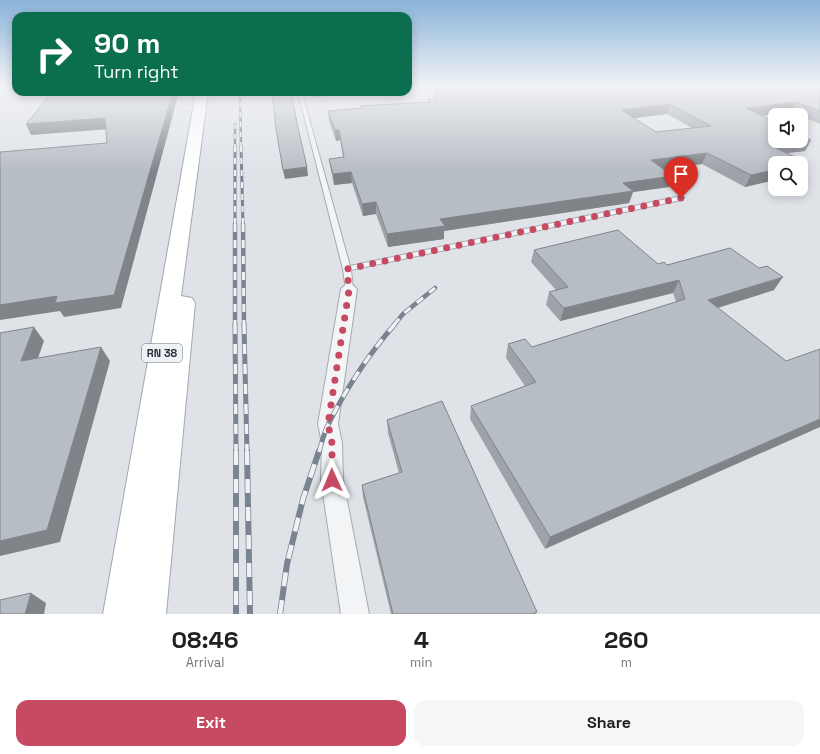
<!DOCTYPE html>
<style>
:root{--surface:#fff;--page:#f6f6f6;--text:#202124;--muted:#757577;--accent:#c74a63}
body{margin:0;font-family:"Space Grotesk",sans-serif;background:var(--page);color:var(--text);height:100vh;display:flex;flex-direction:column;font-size:15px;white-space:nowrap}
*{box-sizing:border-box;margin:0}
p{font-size:13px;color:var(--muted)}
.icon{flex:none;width:22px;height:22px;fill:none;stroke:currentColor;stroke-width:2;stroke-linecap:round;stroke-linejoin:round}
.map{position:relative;height:614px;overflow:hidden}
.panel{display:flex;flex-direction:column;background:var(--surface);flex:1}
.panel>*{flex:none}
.top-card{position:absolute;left:12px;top:12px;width:400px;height:84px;border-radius:12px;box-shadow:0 2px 10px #0003;background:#0b6e4f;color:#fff;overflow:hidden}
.buttons{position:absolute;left:768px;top:108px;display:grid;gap:8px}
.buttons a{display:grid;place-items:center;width:40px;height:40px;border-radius:8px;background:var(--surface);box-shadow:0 2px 10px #0003;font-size:20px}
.pin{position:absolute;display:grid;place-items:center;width:34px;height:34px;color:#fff;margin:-41px -17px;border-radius:50% 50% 50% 0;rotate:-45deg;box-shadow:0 0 4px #0007}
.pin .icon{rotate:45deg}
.me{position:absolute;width:44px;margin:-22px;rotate:359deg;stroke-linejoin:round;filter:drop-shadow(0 0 3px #0008)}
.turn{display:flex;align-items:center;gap:14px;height:84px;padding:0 16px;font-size:18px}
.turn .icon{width:52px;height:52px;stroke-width:2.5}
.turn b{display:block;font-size:28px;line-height:34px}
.eta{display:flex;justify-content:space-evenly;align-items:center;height:68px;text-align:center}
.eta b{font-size:24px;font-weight:700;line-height:28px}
.button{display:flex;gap:8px;margin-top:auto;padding:8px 16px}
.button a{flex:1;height:46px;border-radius:12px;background:var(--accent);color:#fff;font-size:16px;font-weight:700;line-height:46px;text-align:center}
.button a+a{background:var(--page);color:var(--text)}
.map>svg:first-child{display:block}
</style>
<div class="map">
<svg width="820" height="614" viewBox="0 0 820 614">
<rect width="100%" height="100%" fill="#dfe3e8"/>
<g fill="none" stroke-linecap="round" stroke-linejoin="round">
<defs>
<path id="lane" d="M426,85L424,86L408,88V86Z
M298,92H302L303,95L351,92L349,93L303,97L350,266L681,196L684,198L681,200L351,270L353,289L352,291H346L343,269Z"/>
<path id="street" d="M349,284L354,286L357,289L338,424L342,443L343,480L369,614H341L321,480L322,443L318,424L341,289L344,286Z"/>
<path id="primary" d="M196,92H208L181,296L192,298L195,303L166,614H103Z"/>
</defs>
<!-- lane casing -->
<use href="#lane" stroke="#a5aab2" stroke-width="2"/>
<!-- street casing -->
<use href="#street" stroke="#a5aab2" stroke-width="2"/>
<!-- primary casing -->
<use href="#primary" stroke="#9fa8b3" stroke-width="2"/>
<!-- lane -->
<use href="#lane" fill="#f2f4f6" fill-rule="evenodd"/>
<!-- street -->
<use href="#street" fill="#f2f4f6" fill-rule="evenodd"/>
<!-- primary -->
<use href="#primary" fill="#fff" fill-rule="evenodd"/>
<defs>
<path id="rail-far4" d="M240,92L241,147
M235,124V147"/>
<path id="rail-far3" d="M235,146V225
M241,146L243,225"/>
<path id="rail-far2" d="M235,224V325
M243,224L244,325
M394,325L403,314L435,288"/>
<path id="rail-far1" d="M235,324L236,452
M244,324L247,452
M319,452C322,442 324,432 329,423C347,387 369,354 395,324"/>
<path id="rail" d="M236,451V614
M247,451L250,614
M280,614L287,564L303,499L319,451"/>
</defs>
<!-- rail-far4 casing -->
<use href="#rail-far4" stroke="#7a8391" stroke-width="2.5"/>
<!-- rail-far3 casing -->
<use href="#rail-far3" stroke="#7a8391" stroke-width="3"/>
<!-- rail-far2 casing -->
<use href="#rail-far2" stroke="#7a8391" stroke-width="4.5"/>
<!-- rail-far1 casing -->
<use href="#rail-far1" stroke="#7a8391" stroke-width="5"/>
<!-- rail casing -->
<use href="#rail" stroke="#7a8391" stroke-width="6"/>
<!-- rail-far4 -->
<use href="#rail-far4" stroke="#eff2f5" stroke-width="1.5" stroke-dasharray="5" stroke-linecap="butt"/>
<!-- rail-far3 -->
<use href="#rail-far3" stroke="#eff2f5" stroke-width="2" stroke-dasharray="6" stroke-linecap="butt"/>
<!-- rail-far2 -->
<use href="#rail-far2" stroke="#eff2f5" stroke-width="3" stroke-dasharray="8" stroke-linecap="butt"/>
<!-- rail-far1 -->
<use href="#rail-far1" stroke="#eff2f5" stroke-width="3.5" stroke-dasharray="10" stroke-linecap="butt"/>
<!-- rail -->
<use href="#rail" stroke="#eff2f5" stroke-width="4.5" stroke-dasharray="14" stroke-linecap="butt"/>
</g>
<!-- wall -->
<path fill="#9da3a9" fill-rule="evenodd" d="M434,85L581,89L820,85V124L801,116V115H798L791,112L761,116L811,140L805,151L786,153L775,163V180L745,187L702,164L664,169L673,176L669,187L633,192L629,203L444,231V239L388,247L376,214L363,216L352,183L334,185L331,170L329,159L343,157L340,140L336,141L329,121L328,111L360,109V106L428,102V99H435ZM667,114L692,128L656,132L633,118Z
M534,250L667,265L774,290L718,308L545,549L470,419L471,406L525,386L506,358L508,344L532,347L676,302L673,293L560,321L546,305L549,292L556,290L531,262Z
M387,420L536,614H391L363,497L362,485L399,473L388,433Z"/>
<!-- shaded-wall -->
<path fill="#808489" d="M173,92H179L121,308L64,317L60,311L0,320V305Z
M796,102L791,112L742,118L746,108Z
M670,104L667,114L618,120L621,110Z
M105,118L110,129L31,135L26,124Z
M335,130H339L340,140L336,141Z
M811,140L805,151L763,156L769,145Z
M707,153L702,164L647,171L651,160Z
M806,162L801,171V163Z
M307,167L308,176L285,179L283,170Z
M775,170V180L745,187L751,175Z
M351,172L352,183L334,185L333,174Z
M673,176L669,187L633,192L629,203L444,231V239L388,247L387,234L440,219L623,183Z
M376,202V214L363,216L362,204Z
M783,277L774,290L701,313L708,300Z
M679,280L673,293L560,321L564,308Z
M34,327L44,341L32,375L21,361Z
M101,347L110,361L60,542L0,556V541Z
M820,419V427L545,549L550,537Z
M31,593L46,603L44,614H25Z"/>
<!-- building -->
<path fill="#b7bdc4" stroke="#808489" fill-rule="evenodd" d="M434,85H576L581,89L620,85H820V111L796,102L746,108L775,122V141H801V135L811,140L769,145L806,162L801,163H775V170L751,175L707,153L651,160L673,176L623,183L633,191L440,219L445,226L387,234L376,202L362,204L351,172L333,174L329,159L344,157L339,130H335L328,111L361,108L360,106L430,102L428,99H436ZM670,104L711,126L656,132L621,110Z
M52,92H173L114,295L55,303L57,296L0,305V152L107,143L105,118L26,124Z
M272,92H291L298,128L307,167L283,170L276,129Z
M618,230L658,264L664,262L667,265L730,248L759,268L767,266L783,277L708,300L786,361L820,349V419L550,537L471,406L536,382L508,344L525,339L532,347L685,299L679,280L564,308L549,292L568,287L534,250Z
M34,327L21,361L101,347L47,530L0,541V333Z
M442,401L537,612L532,614H393L362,485L402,472L387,420Z
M31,593L25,614H0V600Z"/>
<!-- sky -->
<linearGradient id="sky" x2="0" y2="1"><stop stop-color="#89b4da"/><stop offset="0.5" stop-color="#f1f2f5"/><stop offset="1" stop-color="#f1f2f5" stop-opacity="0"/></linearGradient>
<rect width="820" height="171" fill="url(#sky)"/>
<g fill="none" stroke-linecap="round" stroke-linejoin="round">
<!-- route -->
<path stroke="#c74a63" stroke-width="7" stroke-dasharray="0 12.6" d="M332,480V443L328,424L349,290L347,269L681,198"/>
</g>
<g text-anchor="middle" stroke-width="3.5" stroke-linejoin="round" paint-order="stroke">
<!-- shield labels -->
<rect fill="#eff2f5" stroke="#646c75" stroke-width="1" x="142" y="344" width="40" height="18" rx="3"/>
<g font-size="11" font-weight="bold" fill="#29323e">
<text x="162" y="357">RN 38</text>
</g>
</g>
</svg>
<div class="buttons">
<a><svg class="icon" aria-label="sound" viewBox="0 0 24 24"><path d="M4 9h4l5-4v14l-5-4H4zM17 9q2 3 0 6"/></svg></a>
<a><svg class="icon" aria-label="search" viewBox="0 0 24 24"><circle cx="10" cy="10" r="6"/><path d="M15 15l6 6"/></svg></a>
</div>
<div class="pin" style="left:681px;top:198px;background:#d93025"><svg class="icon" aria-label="arrive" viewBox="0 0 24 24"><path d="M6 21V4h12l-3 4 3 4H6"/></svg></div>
<svg class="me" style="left:332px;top:480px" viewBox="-20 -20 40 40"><path d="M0-17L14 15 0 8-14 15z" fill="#c74a63" stroke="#fff" stroke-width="4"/></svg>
<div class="top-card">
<div class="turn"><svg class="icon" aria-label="right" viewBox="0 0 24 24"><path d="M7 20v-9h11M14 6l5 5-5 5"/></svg><div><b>90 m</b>Turn right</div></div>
</div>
</div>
<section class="panel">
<div class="eta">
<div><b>08:46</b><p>Arrival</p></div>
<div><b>4</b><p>min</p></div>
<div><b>260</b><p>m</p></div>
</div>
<div class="button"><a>Exit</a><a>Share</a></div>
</section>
